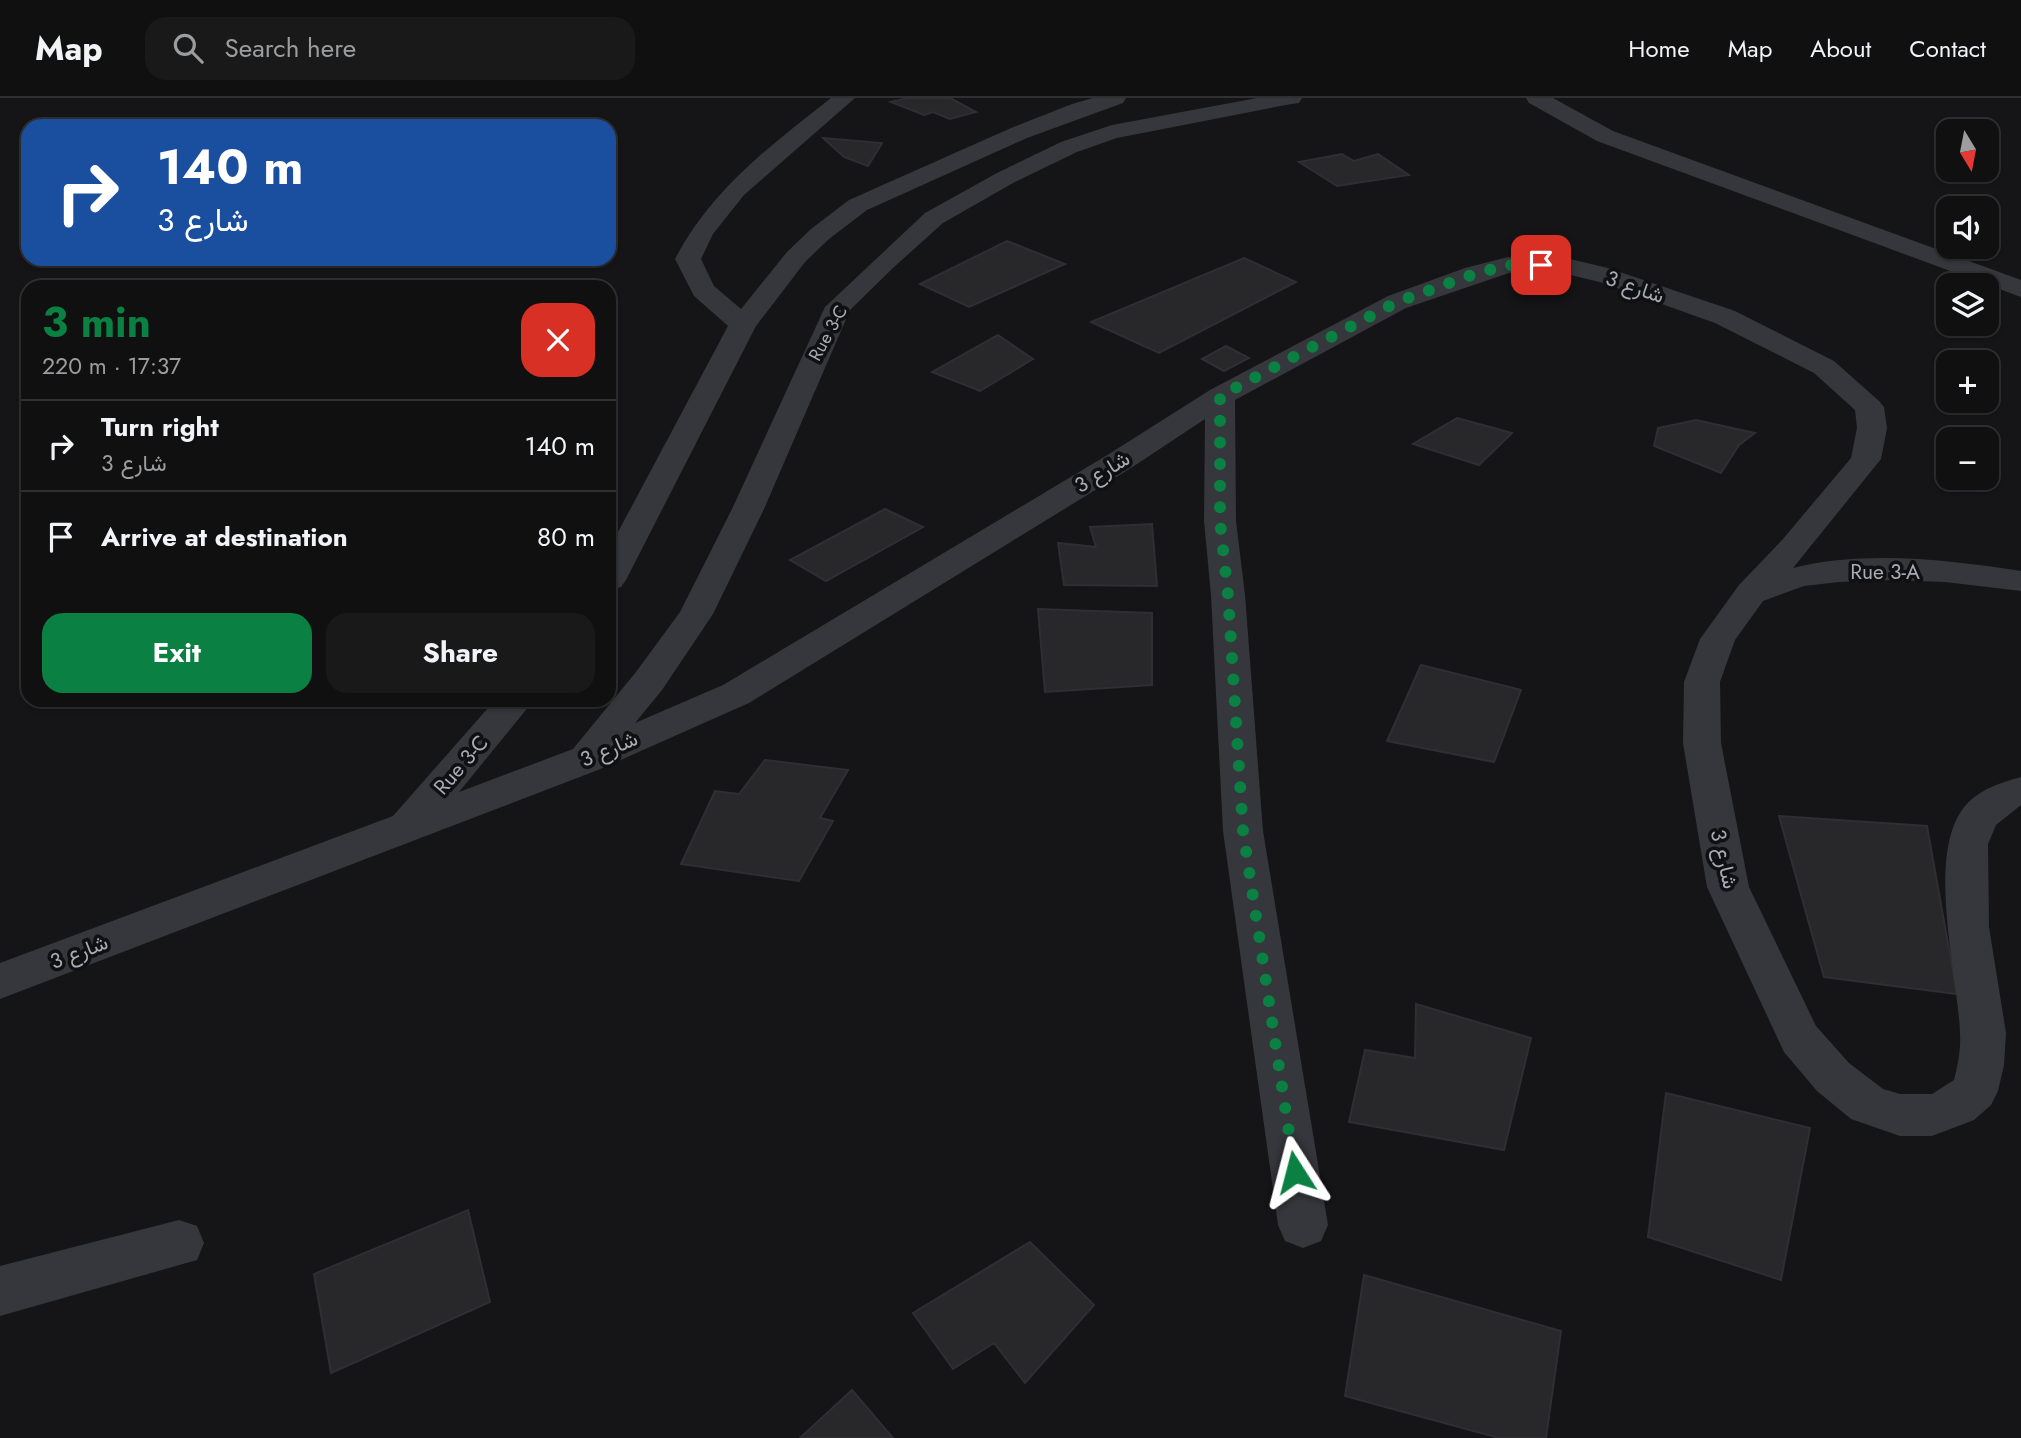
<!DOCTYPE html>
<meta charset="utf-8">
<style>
:root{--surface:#101011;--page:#19191a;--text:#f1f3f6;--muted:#9c9d9f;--line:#303031;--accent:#0b8043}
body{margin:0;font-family:Jost,Vazirmatn,sans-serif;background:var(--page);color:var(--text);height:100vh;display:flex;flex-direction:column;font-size:26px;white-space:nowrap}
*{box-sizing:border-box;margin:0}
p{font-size:23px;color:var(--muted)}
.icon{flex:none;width:38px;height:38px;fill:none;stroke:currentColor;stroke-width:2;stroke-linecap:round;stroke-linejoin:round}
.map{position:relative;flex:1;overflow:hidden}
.drawer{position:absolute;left:21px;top:182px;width:595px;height:427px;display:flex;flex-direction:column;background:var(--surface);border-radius:21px;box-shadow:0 2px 5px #0004,0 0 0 2px var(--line)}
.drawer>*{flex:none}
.banner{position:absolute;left:21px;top:21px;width:595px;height:147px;border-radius:21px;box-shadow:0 2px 5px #0004,0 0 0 2px var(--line);background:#1a4fa0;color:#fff;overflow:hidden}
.needle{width:46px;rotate:170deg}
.fabs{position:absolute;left:1936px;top:21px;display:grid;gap:14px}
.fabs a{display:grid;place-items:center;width:63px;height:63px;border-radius:14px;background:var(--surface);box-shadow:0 2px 5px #0004,0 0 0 2px var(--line);font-size:35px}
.pin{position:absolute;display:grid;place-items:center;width:60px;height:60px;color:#fff;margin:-30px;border-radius:14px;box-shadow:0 4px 10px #0006}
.me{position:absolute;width:77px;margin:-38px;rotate:351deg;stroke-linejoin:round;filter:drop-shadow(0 0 5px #0008)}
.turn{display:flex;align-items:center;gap:24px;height:147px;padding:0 21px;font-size:32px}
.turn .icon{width:91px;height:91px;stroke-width:2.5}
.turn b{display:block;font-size:49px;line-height:60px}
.round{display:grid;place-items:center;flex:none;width:74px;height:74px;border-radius:21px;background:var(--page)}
.summary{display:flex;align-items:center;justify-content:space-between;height:119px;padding:0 21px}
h1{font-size:42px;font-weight:700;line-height:52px;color:var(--accent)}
.cta{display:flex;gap:14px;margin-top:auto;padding:14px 21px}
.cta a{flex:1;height:80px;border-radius:21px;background:var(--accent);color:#fff;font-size:28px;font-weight:700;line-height:80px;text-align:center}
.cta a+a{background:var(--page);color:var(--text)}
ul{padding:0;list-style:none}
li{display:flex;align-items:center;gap:21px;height:91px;padding:0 21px;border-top:2px solid var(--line)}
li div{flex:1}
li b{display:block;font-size:26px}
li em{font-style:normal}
header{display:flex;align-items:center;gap:42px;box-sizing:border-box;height:98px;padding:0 35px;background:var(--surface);border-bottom:2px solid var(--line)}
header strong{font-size:33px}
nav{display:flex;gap:38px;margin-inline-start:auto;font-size:24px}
.search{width:490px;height:63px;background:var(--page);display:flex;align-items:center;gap:18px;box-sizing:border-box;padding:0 24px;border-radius:21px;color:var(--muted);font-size:26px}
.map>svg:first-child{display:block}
</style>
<header>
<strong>Map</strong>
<div class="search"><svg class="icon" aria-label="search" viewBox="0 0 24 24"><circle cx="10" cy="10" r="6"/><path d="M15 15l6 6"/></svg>Search here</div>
<nav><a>Home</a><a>Map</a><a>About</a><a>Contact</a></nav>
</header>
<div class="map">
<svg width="2021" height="1340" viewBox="0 0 2021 1340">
<rect width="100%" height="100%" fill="#151517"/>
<!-- building -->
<path fill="#28282b" stroke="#2f2f33" stroke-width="2" d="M908,0H950L976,14L950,21L933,14L924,17L891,4Z
M823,40L882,45L868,68L844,59Z
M1342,56L1354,63L1378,56L1409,77L1337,88L1299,64Z
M1007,143L1065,166L969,209L920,186Z
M1244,160L1296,184L1159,255L1091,224Z
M998,237L1033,261L980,293L932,274Z
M1226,248L1249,260L1224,273L1202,261Z
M1457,320L1512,335L1479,367L1413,346Z
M1696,322L1755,335L1739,347L1721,375L1654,348L1658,330Z
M885,411L923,429L826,483L790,462Z
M1152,426L1157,488L1064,487L1058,445L1096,449L1090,429Z
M1038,511L1152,515V587L1045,594Z
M1421,567L1521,592L1494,664L1387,643Z
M765,662L848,672L820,720L833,723L799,783L681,766L715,693L739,696Z
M1779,718L1927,728L1957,896L1824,879Z
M1416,906L1531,940L1504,1052L1349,1024L1365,952L1415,960Z
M1666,995L1810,1030L1781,1182L1648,1139Z
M468,1112L490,1204L331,1275L314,1176Z
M1030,1144L1094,1207L1025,1285L994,1245L953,1271L913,1215Z
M1364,1177L1561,1233L1546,1340H1499L1345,1298Z
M852,1292L893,1340H800Z"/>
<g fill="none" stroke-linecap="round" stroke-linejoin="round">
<!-- minor -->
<path fill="#36373c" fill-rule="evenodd" d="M831,0H855L744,97L713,136L701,161L714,188L741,211L787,154L811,131L849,102L1011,30L1072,6L1093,0H1126L1123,5L1027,40L867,112L829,141L805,164L756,228L626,482L621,489L609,492V451L728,228L694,198L675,161C712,91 770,48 831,0Z
M1257,0H1302L1299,5L1291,6L1117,40L1077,54L1013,85L943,125L894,169L850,212L764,411L713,516L662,592L635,625L723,587L1109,356L1210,292L1388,198L1465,170L1508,159L1570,161L1608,170L1735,213L1834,263L1879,303L1884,309L1887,330L1881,361L1793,470C1866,452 1948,462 2021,473V493L1945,484L1891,482L1839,484L1804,488L1763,503L1735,542L1720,584L1721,645L1749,789L1816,928L1849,965L1883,991L1900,996H1932L1954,982C1958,967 1961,950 1960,935C1958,877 1925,756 1965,708C1980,691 2000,685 2021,679V707L1996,727L1988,746L1989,829L2006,935L2004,967L1998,993L1991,1007L1974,1022L1932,1038H1900L1851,1021L1817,993L1784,954L1707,789L1683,645L1684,584L1700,541L1739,487L1783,441L1851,360L1857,330L1855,312L1814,275L1715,225L1600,184L1570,177L1541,175H1509L1406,210L1235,302L1236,423L1245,497L1263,733L1328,1127L1321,1143L1303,1150L1285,1143L1278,1127L1223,733L1211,497L1204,423L1205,321L1131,370L749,605L598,672L0,901V865L393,718L495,602H534L459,694L573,651L636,574L680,514L732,411L825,209L925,115L997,75L1061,44L1112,27Z
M1526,0H1553L1613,33L2021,182V199L1597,43L1529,5Z
M179,1122L197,1128L204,1145L197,1162L0,1218V1168Z"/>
</g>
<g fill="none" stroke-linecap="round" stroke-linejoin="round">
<!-- route -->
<path stroke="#0b8043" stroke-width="12" stroke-dasharray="0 21.6" d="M1295,1074L1243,733L1228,497L1220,423V298L1397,204L1474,176L1508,167H1541"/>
</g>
<g text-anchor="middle" stroke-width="7" stroke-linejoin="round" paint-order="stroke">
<!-- far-street labels -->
<g font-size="18" fill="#a8abb6" stroke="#101012">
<text transform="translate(828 235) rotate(-61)" y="6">Rue 3-C</text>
</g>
<!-- street labels -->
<g font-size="21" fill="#a8abb6" stroke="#101012">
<text transform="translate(1635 189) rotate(19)" y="7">شارع 3</text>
<text transform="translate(1102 374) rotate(-31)" y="7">شارع 3</text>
<text x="1885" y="481">Rue 3-A</text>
<text transform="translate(609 651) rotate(-23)" y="7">شارع 3</text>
<text transform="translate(461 667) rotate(-49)" y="7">Rue 3-C</text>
<text transform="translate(1724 761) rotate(77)" y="7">شارع 3</text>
<text transform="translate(79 854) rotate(-21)" y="7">شارع 3</text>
</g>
</g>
</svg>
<div class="fabs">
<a><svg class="needle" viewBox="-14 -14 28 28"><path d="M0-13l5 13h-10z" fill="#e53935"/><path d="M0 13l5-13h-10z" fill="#9c9d9f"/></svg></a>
<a><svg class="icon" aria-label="sound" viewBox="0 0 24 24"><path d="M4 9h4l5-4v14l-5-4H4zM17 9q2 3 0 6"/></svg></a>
<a><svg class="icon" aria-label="layers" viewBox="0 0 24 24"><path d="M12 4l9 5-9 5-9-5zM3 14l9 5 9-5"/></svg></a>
<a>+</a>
<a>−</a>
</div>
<div class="pin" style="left:1541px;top:167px;background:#d93025"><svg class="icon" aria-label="arrive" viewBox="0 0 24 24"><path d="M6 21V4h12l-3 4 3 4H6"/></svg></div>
<svg class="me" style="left:1295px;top:1074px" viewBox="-20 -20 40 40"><path d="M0-17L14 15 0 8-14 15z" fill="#0b8043" stroke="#fff" stroke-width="4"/></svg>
<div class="banner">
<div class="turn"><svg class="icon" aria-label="right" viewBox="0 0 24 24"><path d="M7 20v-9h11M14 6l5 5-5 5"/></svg><div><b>140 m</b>شارع 3</div></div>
</div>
<section class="drawer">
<div class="summary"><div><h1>3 min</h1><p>220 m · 17:37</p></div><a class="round" style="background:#d93025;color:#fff"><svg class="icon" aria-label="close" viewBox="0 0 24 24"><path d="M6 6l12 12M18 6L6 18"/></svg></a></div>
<ul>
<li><svg class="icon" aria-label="right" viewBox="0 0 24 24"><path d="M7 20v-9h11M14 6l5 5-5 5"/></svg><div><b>Turn right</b><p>شارع 3</p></div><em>140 m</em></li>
<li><svg class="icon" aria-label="arrive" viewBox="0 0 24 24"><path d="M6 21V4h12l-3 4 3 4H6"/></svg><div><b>Arrive at destination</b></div><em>80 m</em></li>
</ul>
<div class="cta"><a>Exit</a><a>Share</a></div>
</section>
</div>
